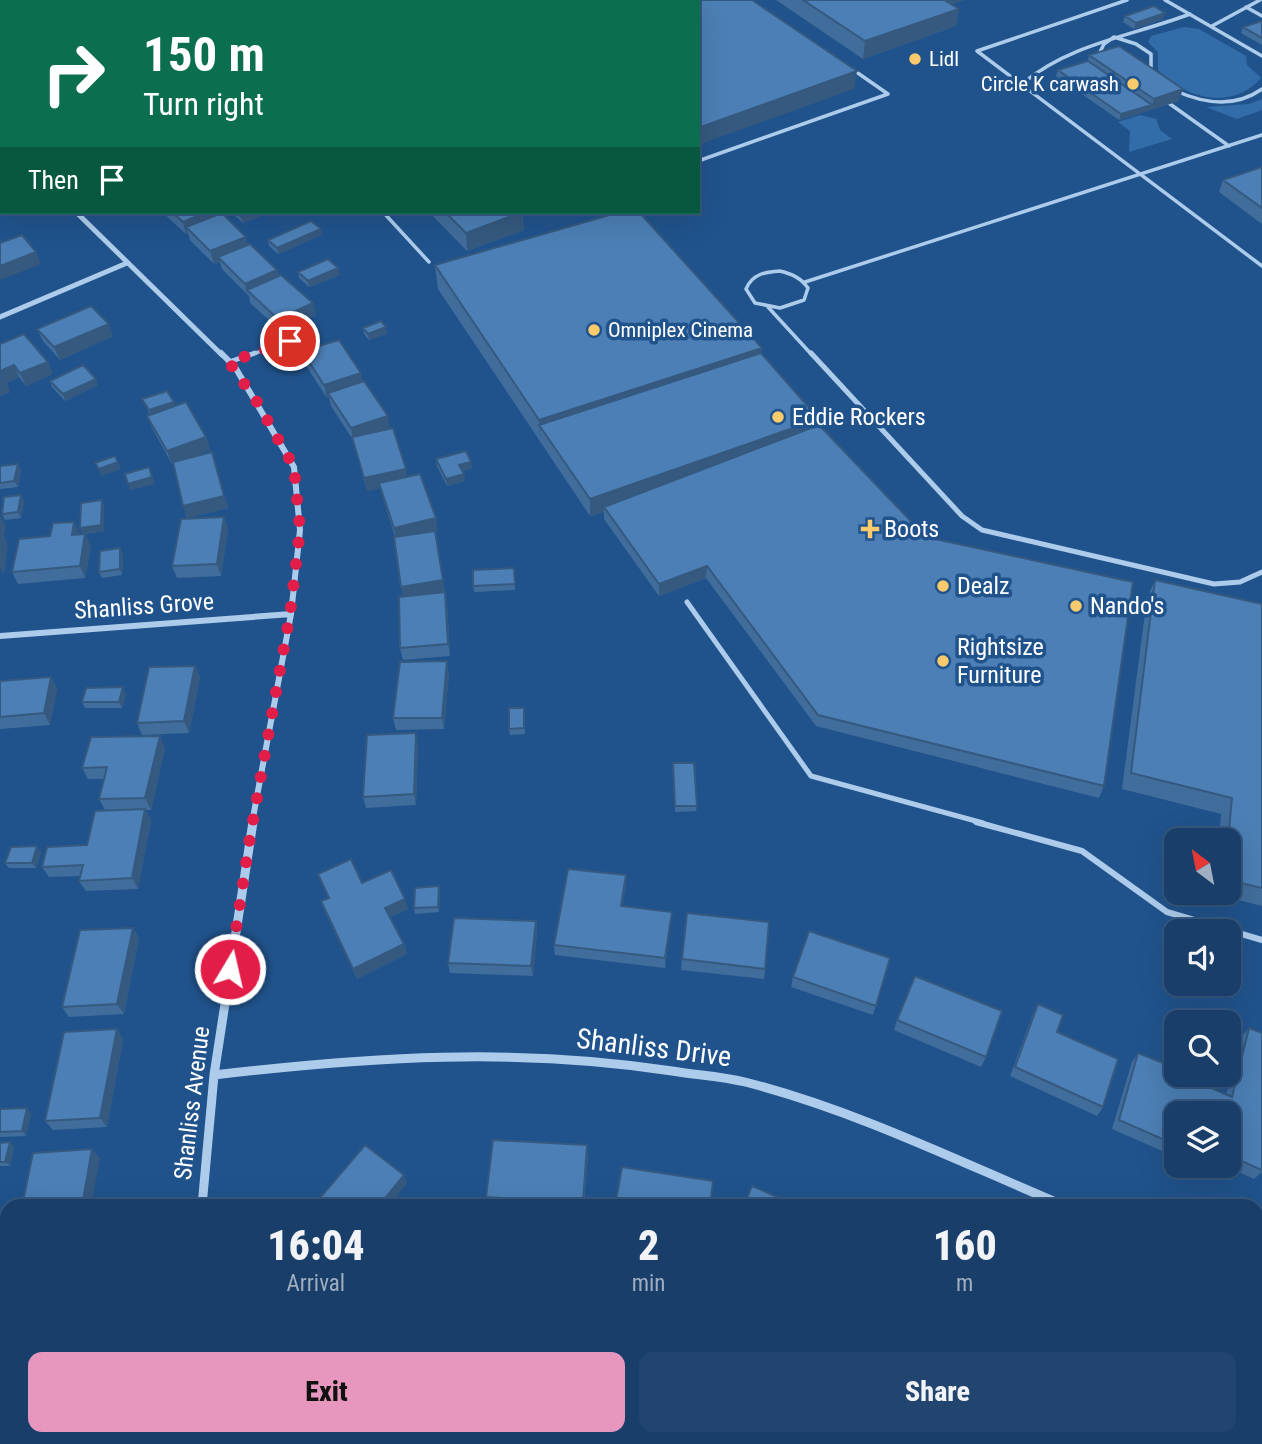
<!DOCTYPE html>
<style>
:root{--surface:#183e69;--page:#21456f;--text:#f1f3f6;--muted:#9faec0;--line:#36577d;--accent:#e797bd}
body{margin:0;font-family:"Roboto Condensed",sans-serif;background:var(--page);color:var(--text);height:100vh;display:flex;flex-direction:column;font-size:26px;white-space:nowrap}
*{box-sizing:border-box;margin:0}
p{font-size:23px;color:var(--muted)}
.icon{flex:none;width:38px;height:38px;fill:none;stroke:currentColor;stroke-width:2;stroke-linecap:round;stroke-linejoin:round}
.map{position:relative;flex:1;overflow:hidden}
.drawer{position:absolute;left:0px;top:1199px;width:1264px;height:247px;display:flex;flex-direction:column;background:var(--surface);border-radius:21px 21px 0 0;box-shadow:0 7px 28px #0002,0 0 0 2px var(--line)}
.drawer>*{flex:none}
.guide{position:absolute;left:0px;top:0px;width:700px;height:214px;box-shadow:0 7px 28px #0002,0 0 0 2px var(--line);background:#0b6e4f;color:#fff;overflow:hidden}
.needle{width:46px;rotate:328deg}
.controls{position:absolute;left:1164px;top:828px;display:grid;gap:14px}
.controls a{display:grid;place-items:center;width:77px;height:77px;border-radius:14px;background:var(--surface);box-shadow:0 7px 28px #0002,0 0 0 2px var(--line);font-size:35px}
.pin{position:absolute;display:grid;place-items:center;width:60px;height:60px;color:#fff;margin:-30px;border:4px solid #fff;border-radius:50%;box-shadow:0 2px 7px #0007}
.me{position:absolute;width:77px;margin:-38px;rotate:9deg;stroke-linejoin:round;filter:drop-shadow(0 0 5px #0008)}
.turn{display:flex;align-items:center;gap:24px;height:147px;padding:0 28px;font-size:32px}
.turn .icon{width:91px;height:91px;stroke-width:2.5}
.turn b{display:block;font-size:49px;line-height:60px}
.then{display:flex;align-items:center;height:66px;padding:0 28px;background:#0003;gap:14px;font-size:26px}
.eta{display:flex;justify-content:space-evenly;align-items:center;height:119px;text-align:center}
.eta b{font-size:42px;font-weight:800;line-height:49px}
.primary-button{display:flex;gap:14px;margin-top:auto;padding:14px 28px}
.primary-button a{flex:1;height:80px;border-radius:14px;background:var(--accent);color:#111;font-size:28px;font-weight:800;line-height:80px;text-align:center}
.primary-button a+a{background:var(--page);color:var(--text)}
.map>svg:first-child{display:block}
</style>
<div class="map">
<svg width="1262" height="1444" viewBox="0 0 1262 1444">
<rect width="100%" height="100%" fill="#20538c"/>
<!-- green -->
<path fill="#336da9" d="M1184,27L1199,29L1246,56L1247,65L1261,78C1232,111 1186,99 1158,70V52L1148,42L1151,36Z
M1262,99V110L1237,119L1206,107L1249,104Z
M1140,115L1156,119L1160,130L1172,139L1129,152L1130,131L1118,122Z"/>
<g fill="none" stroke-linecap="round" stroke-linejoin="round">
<!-- service-far2 -->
<path stroke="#adccec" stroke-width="3.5" d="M1127,0L977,51L1262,266
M1165,0L1262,56
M1246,7L1262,16
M1212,26L1260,0
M1103,57L1100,52L1104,44L1114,37L1136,44L1151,54V73
M1023,83C1072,43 1132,36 1190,14
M1176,91C1205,104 1235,108 1262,89
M1170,104L1229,146
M698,161L888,94L852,69
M383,212L429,262
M780,271C792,274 801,278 808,288L804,300L780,308L755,303L746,289C752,274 765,272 780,271Z
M805,282L1262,135
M768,307L812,355
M250,355L290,341"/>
<!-- service-far1 -->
<path stroke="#adccec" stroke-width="5" d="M811,353L962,516L982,530L1214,584L1240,582L1262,572
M229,362L255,353
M687,602L811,776L983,823"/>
<!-- service -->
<path stroke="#adccec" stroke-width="6" d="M976,822L1082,851L1167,912L1262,940"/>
<!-- minor-far2 -->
<path stroke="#adccec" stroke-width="5" d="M0,63L2,69
M76,212L222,355
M0,317L127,263"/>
<!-- minor-far1 -->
<path stroke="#adccec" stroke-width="6" d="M221,353L235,367L294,467L300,530L291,614L252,823
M0,636L291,614"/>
<!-- minor -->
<path stroke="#adccec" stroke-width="9" d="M214,1075C368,1057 518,1047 672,1071C696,1075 721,1076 745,1082C855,1110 960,1162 1065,1206
M202,1206L214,1075L253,822
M1256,1285L1262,1288
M179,1444L180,1438"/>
</g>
<!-- wall -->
<path fill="#416d9c" d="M250,0H370L366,2H253Z
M776,0H964L951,4L959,9L956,26L863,59Z
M1125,16L1163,19L1134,29L1123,22Z
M1262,21V45L1241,33L1243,27Z
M1089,55L1179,101L1119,120L1056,76L1058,70L1088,61Z
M1262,167V224L1219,192L1223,180Z
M162,212H217L218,215L248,245L277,270L279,276L316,315L281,331L250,303L249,296L222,269L220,262L214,264L190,240L188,233L186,234Z
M231,212H260L261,216L243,223Z
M429,212H522L524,230L467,251Z
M321,229L322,235L278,254L269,246L268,240Z
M435,265L762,348L761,353L819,419V425L1104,786L1099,798L816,726L706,578L659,596L604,519V512L590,516L438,289Z
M298,272L340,275L309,287L299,278Z
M363,328L387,334L369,340L364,334Z
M37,329L113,336L60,360L43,341Z
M0,344L53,374L26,386L19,377L6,383L10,392L0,396Z
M302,351L363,382L390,428L385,430L407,477L438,531L434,532L447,604L450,656L403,660L400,648L403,596L395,537L380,488L367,491L353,440L331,406L329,397L327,398L305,364Z
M50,381L98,385L65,401L52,387Z
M142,399L175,406L206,437L210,450L186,458L212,452L228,508L187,518L173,463L172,464L152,428L147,416L150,415Z
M436,459L472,468L462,471L465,481L447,486L437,466Z
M0,466L21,470L18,487L0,489Z
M21,495L24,501L21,518L5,520L2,514Z
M102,500L104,506V531L85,534L91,546L85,578L18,584L12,572L80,534H83L80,528Z
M224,517L228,529L221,576L177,578L172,566Z
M123,554L122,575L102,578L99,572Z
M514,568L515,590L474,592L473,586Z
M1155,580L1262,604V906L1215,894V892H1228V840H1219L1221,814L1122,789L1147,598Z
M195,666L200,677L189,733L142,735L137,723Z
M449,673L444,729L396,730L393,718Z
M51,677L57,689L50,725L0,729V681Z
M126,693L122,708H85L82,702Z
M524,708L525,734L510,735L509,729Z
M418,744L416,805L366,808L363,797Z
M165,748L151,810H145L151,820L138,889L86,891L79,881L80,876L49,877L42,867L87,845L133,810H105L99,799L104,779H88L82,768Z
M673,763L697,806L696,811L675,812Z
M41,852L36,868H9L5,863Z
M318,874L408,909L390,917L404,944L407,954L357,979L325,912L321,901L329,898Z
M626,875V886L622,906L672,912L665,968L555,955L554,945Z
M439,886L440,891L439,912L415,914L414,908Z
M536,921L537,931L533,976L450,973L448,963Z
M133,928L139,938L124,1014L69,1017L62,1007Z
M890,958L873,1015L791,987L793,977Z
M682,959L765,969L764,979L681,970Z
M1038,1004L1057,1032L1103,1107L1097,1116L1010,1076L1033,1014Z
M897,1020L986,1057L981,1067L894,1030Z
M1249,1028L1262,1033V1172L1254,1179L1225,1166H1228V1113H1176V1157L1112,1129L1132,1062L1138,1053L1197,1082L1226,1095L1241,1037Z
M117,1029L123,1039L107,1127L53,1130L45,1121Z
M0,1109L31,1113L26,1136L0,1137Z
M0,1143L14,1147L10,1166H0Z
M588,1153L584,1206L488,1205L486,1197Z
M1197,1166H1225L1216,1174Z
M7,1287V1397L4,1398L0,1395V1358L5,1324L0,1325V1288Z
M825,1438H847L845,1444H836Z
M1195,1438H1256L1262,1444H1196Z"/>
<!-- shaded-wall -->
<path fill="#35597f" d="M40,0H62L63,2H33Z
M103,0H121V2H98Z
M343,0H370L366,2H339Z
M500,0H527L528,2H494Z
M933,0H964L931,11Z
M959,9L956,26L863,59L865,41Z
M1165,13L1163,19L1134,29L1136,23Z
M857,71L854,89L698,145V128Z
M1183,89L1179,101L1119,120L1121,114L1152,105L1154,99Z
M207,212H217L219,221L186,227L188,233L186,234L183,222Z
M255,212H260L261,216L243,223L241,217Z
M522,212L524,230L467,251L466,233Z
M321,229L322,235L278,254L277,248Z
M246,237L249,250L218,257L220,262L214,264L210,251Z
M36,252L41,264L0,280V266Z
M338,268L340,275L309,287L308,281Z
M277,270L280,283L247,290L248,296L245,284Z
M313,303L316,315L281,331L278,319Z
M109,324L113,336L60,360L54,347Z
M386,327L387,334L369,340L368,334Z
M762,348L760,371L539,425L541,443L539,420Z
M48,362L53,374L26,386L20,373Z
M14,365L19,377L6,383L10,392L0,396V371Z
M361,373L363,386L328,393L329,397L327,398L324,385Z
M96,379L98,385L65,401L63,394Z
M174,402L176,408L151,417L149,410Z
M388,416L390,428L353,441L351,428Z
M819,419L817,437L604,507V512L590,516V499Z
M206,437L210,450L172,464L167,451Z
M212,452L228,508L187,518L183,506Z
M118,462L121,469L101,476L99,469Z
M471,462L472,468L460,472L459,465Z
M18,464L21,470L18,487L14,481Z
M149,467L155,484L130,490L128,484Z
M406,469L408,482L379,483L380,488L367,491L364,478Z
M464,474L465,481L447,486L446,479Z
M21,495L24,501L21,518L18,512Z
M102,500L104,506V531L83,534L80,528Z
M0,515L6,525L4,536L8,545L4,575L0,568Z
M224,517L228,529L221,576L217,564Z
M436,518L438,531L396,540L394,528Z
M74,522L80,534L72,535Z
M85,534L91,546L85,578L80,566Z
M120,548L123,554L122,575L120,569Z
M707,566L706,578L659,596V584Z
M443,580L447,604L450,656L448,644L403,599L401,587Z
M447,661L449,673L444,729L442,718Z
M195,666L200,677L189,733L184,721Z
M51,677L57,689L50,725L44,713Z
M123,687L126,693L122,708L119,702Z
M416,733L418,744L416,805L414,794Z
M160,736L165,748L151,810L145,798Z
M145,809L151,820L138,889L132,878Z
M37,846L41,852L36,868L32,863Z
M626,875V886L621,916V906Z
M439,886L440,891L439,912L438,907Z
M405,899L408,909L388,918L385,908Z
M672,912L671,922L665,968V958Z
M536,921L537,931L533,976L531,966Z
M133,928L139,938L124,1014L117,1004Z
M404,944L407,954L357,979L353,969Z
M117,1029L123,1039L107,1127L100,1118Z
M27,1108L31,1113L26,1136L22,1131Z
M10,1142L14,1147L10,1166L5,1162Z
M587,1145L588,1153L583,1206V1203Z
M92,1149L100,1158L91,1206H82Z
M404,1175L407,1183L389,1206H379Z
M45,1438H55L54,1444H45Z"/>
<!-- building -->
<path fill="#4c7fb5" stroke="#35597f" stroke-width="2" d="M56,0H88L89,2H48Z
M271,0H343L339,2H274Z
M432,0H500L494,2H426Z
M576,0H752L857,71L698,128V2H570Z
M803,0H944L959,9L865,41Z
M1154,6L1165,13L1136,23L1125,16Z
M1262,21V38L1243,27Z
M1119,46L1183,89L1154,99L1089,55Z
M1088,61L1152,105L1121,114L1058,70Z
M1262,167V208L1223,180Z
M172,212H207L183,222Z
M236,212H255L241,217Z
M445,212H522L466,233Z
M620,212H639L762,348L539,420L435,265Z
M222,213L246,237L210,251L186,227Z
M311,221L321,229L277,248L268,240Z
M22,235L36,252L0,266V243Z
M250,244L277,270L245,284L218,257Z
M328,259L338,268L308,281L298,272Z
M281,275L313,303L278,319L247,290Z
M91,306L109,324L54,347L37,329Z
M381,321L386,327L368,334L363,328Z
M24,334L48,362L20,373L14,365L0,371V344Z
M339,340L361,373L324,385L302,351Z
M761,353L819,419L590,499L539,425Z
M83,365L96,379L63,394L50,381Z
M364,381L388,416L351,428L328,393Z
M167,391L174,402L149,410L142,399Z
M186,402L206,437L167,451L147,416Z
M819,425L926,537L1133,582L1104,786L818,715L707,566L659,584L604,507Z
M393,428L406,469L364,478L352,437Z
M466,451L471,462L459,465L464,474L446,479L436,459Z
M212,452L224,496L183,506L173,462Z
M115,456L118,462L99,469L95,463Z
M18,464L14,481L0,483V466Z
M149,467L152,477L128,484L125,474Z
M420,474L436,518L394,528L379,483Z
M21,495L18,512L2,514L4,497Z
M102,500L101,525L80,528L81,503Z
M224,517L217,564L172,566L181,519Z
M74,522L72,535L85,534L80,566L12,572L19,539L50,536L53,523Z
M435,531L443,580L401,587L394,537Z
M120,548V569L99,572L100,551Z
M514,568L515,584L473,586V570Z
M1155,580L1262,604V888L1228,880V840L1232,798L1131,773Z
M445,592L448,644L400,648L399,597Z
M447,661L442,718H393L400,662Z
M195,666L184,721L137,723L149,667Z
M51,677L44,713L0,717V681Z
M123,687L119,702H82L86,688Z
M509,708H524V728L509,729Z
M416,733L414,794L363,797L367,735Z
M160,736L145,798L99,799L107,767L82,768L91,737Z
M673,763H694L697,806H675Z
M145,809L132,878L79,881L83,865L42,867L47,847L87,845L95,811Z
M37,846L32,863H5L11,847Z
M351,859L362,883L391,870L405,899L385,908L404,944L353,969L321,901L329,898L318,874Z
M568,869L626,875L621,906L672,912L665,958L554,945Z
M439,886L438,907L414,908L415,888Z
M687,913L769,922L765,969L682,959Z
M454,918L536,921L531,966L448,963Z
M133,928L117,1004L62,1007L80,930Z
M809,931L890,958L876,1006L793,977Z
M915,976L1002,1011L986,1057L897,1020Z
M1038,1004L1063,1015L1057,1032L1118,1059L1103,1107L1015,1067Z
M1249,1028L1262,1033V1170L1228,1155V1113H1176V1145L1119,1120L1138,1053L1176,1068V1074H1191L1198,1077L1197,1082L1232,1097Z
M117,1029L100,1118L45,1121L64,1032Z
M27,1108L22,1131L0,1132V1109Z
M493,1140L587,1145L583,1203L486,1197Z
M10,1142L5,1162H0V1143Z
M365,1145L404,1175L379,1206H313Z
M92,1149L82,1206H22L33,1153Z
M622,1167L713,1181L710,1206H615Z
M752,1186L798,1206H744Z
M7,1287V1391L0,1392V1358L7,1317L0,1318V1288Z
M1256,1402L1262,1418V1444H1207L1205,1438H1256Z
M7,1433V1438H45V1444H0V1434Z
M832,1438H847L845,1444H842Z"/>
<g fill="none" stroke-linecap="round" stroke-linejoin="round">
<!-- route -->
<path stroke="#e11d48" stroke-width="12" stroke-dasharray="0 21.6" d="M230,969L250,837L290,614L300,530L294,467L257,402L229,362L290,341"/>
</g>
<!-- markers -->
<g fill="#f9cb6d" stroke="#20538c" stroke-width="2.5">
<circle cx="915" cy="59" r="7"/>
<circle cx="1133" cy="84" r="7"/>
<circle cx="594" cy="330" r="7"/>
<circle cx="778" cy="417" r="7"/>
<path d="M866.5 518.5h7v7h7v7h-7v7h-7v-7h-7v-7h7z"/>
<circle cx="943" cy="586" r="7"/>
<circle cx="1076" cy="606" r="7"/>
<circle cx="943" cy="661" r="7"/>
</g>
<g text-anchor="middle" stroke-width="7" stroke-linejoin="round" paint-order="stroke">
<!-- far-poi labels -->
<g font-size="21" fill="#fff" stroke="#20538c" text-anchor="start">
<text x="929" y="66">Lidl</text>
<text x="1119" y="91" text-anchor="end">Circle K carwash</text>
<text x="608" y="337">Omniplex Cinema</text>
</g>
<!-- poi labels -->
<g font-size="24" fill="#fff" stroke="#20538c" text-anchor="start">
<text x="792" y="425">Eddie Rockers</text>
<text x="884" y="537">Boots</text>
<text x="957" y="594">Dealz</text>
<text x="1090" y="614">Nando's</text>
<text x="957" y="655">Rightsize<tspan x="957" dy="28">Furniture</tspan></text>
</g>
<!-- street labels -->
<g font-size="24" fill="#fff" stroke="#20538c">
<text transform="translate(144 606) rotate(-4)" y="8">Shanliss Grove</text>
<text transform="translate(192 1103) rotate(-83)" y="8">Shanliss Avenue</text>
</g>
<!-- near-street labels -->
<g font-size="28" fill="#fff" stroke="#20538c">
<text transform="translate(654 1047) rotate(7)" y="10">Shanliss Drive</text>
</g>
</g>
</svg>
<div class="controls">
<a><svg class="needle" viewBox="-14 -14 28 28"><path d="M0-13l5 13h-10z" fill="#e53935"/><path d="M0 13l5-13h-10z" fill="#9faec0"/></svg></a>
<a><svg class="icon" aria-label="sound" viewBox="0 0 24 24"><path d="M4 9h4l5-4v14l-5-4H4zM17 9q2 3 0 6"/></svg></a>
<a><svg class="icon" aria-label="search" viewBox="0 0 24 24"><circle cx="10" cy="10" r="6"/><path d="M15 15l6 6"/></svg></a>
<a><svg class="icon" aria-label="layers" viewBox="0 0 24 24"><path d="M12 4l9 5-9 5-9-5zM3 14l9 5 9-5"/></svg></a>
</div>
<div class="pin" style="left:290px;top:341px;background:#d93025"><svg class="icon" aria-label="arrive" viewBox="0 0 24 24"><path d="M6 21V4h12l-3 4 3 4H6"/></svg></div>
<svg class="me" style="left:230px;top:969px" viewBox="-20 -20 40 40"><circle r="17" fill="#e11d48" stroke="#fff" stroke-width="3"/><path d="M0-11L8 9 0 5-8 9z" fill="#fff"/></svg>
<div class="guide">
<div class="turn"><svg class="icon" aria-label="right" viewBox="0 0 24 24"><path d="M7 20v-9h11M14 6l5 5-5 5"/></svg><div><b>150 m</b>Turn right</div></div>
<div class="then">Then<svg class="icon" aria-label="arrive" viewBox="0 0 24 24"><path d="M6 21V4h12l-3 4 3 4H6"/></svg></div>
</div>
<section class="drawer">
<div class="eta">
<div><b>16:04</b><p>Arrival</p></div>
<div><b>2</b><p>min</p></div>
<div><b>160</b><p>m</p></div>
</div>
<div class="primary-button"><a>Exit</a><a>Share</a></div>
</section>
</div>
